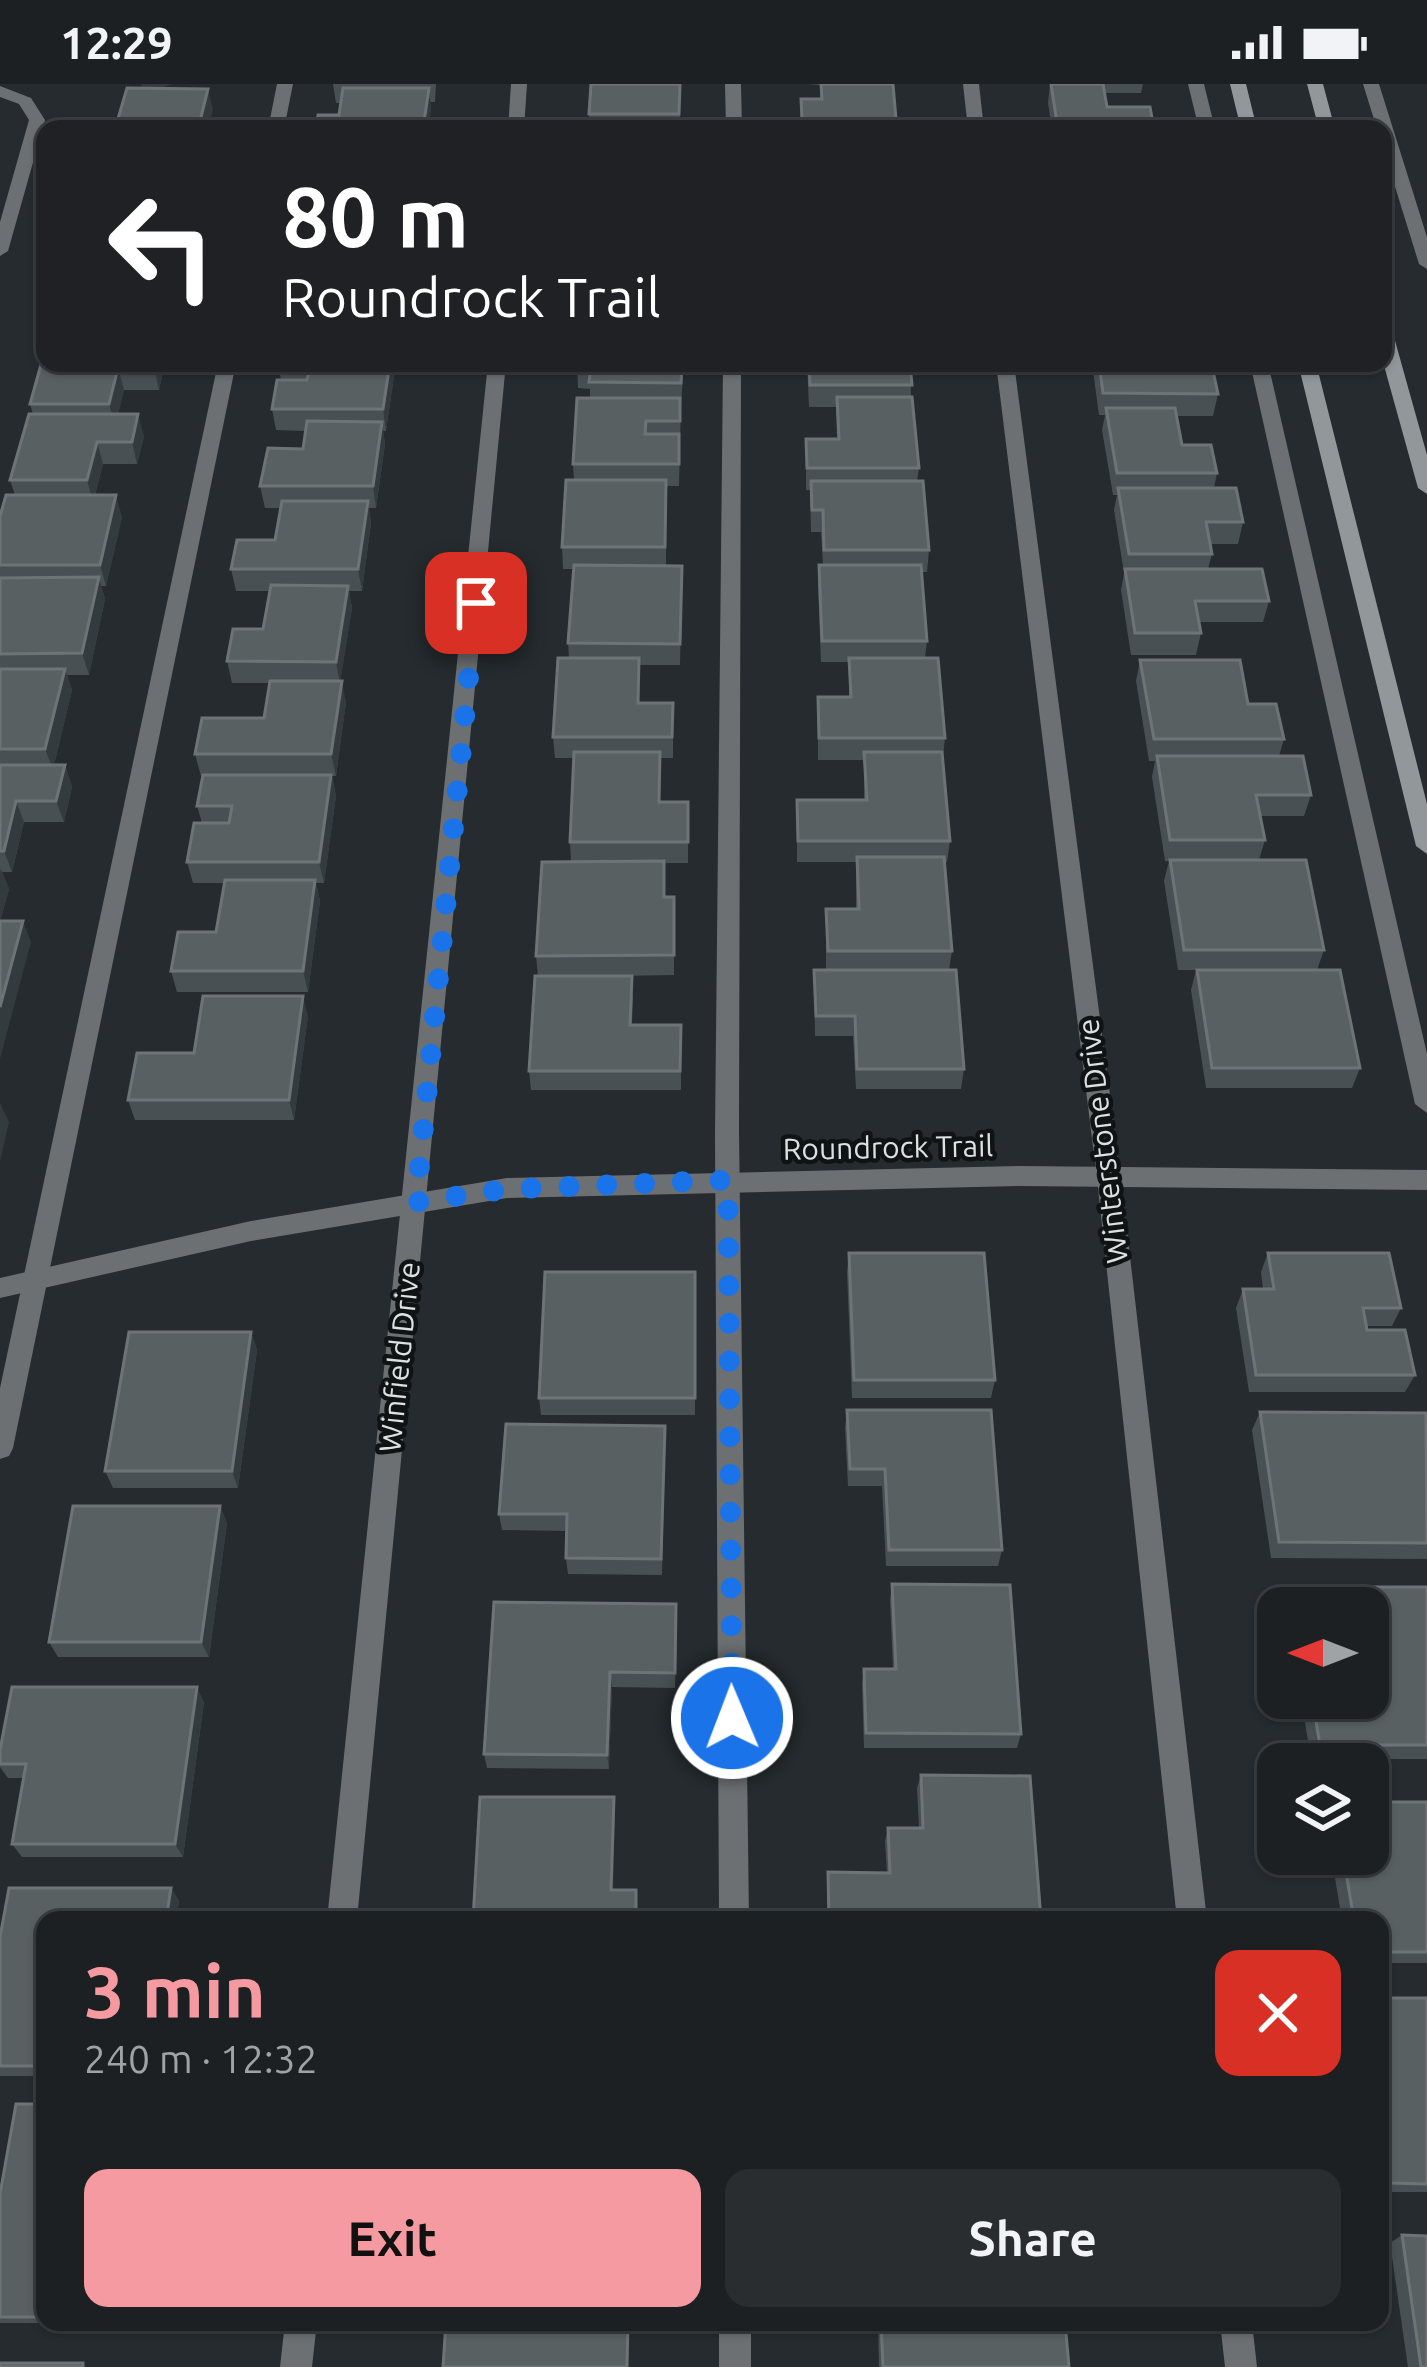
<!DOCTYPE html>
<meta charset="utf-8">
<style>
:root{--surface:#1c2022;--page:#292d2f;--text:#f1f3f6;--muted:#a0a3a5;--line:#3a3e40;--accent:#f49aa0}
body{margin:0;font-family:Ubuntu,sans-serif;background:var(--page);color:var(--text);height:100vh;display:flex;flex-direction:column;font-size:45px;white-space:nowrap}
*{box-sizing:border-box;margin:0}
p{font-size:39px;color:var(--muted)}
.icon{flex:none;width:66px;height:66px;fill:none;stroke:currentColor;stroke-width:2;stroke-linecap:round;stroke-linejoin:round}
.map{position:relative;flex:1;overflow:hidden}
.drawer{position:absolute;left:36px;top:1827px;width:1353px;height:420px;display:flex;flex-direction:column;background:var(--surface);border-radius:24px;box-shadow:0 3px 9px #0004,0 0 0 3px var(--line)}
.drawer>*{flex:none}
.top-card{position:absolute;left:36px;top:36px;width:1356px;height:252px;border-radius:24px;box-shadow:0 3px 9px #0004,0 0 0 3px var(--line);background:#202124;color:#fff;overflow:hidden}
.needle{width:78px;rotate:270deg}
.buttons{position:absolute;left:1257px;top:1503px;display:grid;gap:24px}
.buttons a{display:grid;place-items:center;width:132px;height:132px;border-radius:24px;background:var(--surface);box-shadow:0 3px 9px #0004,0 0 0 3px var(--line);font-size:60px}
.pin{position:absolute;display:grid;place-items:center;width:102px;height:102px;color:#fff;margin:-51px;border-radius:24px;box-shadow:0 6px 18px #0006}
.me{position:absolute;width:132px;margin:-66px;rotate:359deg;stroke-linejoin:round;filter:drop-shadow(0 0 9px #0008)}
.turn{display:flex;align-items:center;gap:42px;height:252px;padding:0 48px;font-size:54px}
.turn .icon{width:156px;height:156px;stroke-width:2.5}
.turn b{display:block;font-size:84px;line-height:102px}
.round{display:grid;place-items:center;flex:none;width:126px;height:126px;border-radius:24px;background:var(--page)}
.overview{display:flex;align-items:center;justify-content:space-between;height:204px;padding:0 48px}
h1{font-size:72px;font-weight:700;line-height:90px;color:var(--accent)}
.primary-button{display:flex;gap:24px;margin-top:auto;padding:24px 48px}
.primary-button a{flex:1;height:138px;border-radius:24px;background:var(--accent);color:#111;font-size:48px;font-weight:700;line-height:138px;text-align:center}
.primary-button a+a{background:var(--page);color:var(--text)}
.status{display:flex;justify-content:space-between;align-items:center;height:84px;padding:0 60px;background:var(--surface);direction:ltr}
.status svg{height:33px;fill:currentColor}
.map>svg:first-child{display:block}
</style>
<div class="status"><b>12:29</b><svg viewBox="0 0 49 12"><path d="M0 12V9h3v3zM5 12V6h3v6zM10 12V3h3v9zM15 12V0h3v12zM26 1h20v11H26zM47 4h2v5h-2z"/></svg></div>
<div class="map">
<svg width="1427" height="2283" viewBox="0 0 1427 2283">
<rect width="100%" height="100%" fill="#252b2e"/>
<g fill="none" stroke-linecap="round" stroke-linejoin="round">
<!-- service -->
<path fill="#6d7072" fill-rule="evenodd" d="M277,0H293L284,45H268Z
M725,0H741L742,45H726Z
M1188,0H1204L1215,45H1199Z
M1363,0H1379L1427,153V185L1419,180L1383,64V45H1377Z
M218,279H236L13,1364L9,1372L0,1375V1304Z
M723,279H741L739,1048L749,1836H719L715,1048Z
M1250,279H1268L1427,970V1029L1415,1020Z
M719,2238H751V2283H719Z"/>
<!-- minor -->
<path fill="#6d7072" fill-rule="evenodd" d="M511,0H527L524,45H508Z
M963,0H979L984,45H968Z
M0,2L31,14L45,36L8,167L0,172V138L29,36L19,20L0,13Z
M488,279H506L357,1836H327Z
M996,279H1014L1121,1095L1207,1836H1177L1097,1095Z
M285,2238H317L312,2283H280Z
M1220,2238H1252L1257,2283H1225Z"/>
<!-- tertiary -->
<path fill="#6d7072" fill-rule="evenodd" d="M1020,1082L1427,1086V1106L1020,1102L507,1114L251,1157L0,1214V1194L251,1137L507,1094Z"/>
<!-- secondary -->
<path fill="#92989a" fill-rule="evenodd" d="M1230,0H1246L1257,45H1241Z
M1307,0H1323L1335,45H1319Z
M1383,241L1392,246L1427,371V410L1418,404L1383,278Z
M1298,279H1316L1427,720V770L1416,762Z"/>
</g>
<!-- wall -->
<path fill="#495053" d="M333,0H436L435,18H430L431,26L339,31L341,19H336Z
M680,0V45H586L589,40V30Z
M808,0H893L896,45H800L801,15H820V1Z
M1050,0H1143L1141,9H1105L1107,23L1154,45H1052L1048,19Z
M45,266L165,279L159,306H124L118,330L144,352L137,380H103L95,411L122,433L106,502H101L105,515L89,591H67L72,606L54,681H65L72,703L64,738H24L12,788H2L9,805L0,837V432L15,411L10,396L33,330L30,320Z
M280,279H395V285L386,347H383L385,360L376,424H369L371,439L362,507H349L352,524L340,597L346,618L336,692H332L336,712L324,799H316L320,817L308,908H177L171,887L216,848L224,799H193L187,778L202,739L197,722L203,692H201L195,670L264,634L269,599H232L227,577L263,545L270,507H236L231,485L275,456L281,424H265L260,402L303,365L306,347L276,346L272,325L281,296L279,285Z
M577,279H684L681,321L679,402H666V482H682L680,581H639V619H673V674H660V718H688V779H664V813H674V891L618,892L633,912L632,941H681V1006H531L529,987L538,892L536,872L571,778L570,758L574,674H555L553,653L569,574L568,559L573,485H563L562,463L574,396L573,380L590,314V305L578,304Z
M807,279H910L911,313L919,384L917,397L929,466L927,488H921L927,557L925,574L945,654L943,672L950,757L947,778H945L952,867L949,886L964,985L961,1005H856L853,952H815L814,886H826V825H856V778H797V716H864V676H818V613H849V578H821L818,502L819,481H823L821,448H811L810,406H806V355H837L836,323H809Z
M1092,279H1183L1184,287L1218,310L1213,332H1177L1182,361L1217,389L1214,404L1243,438L1238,460H1210L1212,470L1208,485L1269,517L1263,538H1199L1201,549L1196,571H1131L1121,506L1124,489L1114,426L1117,411H1113L1102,346L1105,331H1099Z
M1140,576L1248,620L1284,655L1279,672L1311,711L1304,732H1260L1265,756L1259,776L1324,866L1317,886L1360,984L1352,1004H1206L1191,906L1196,886H1178L1164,797L1169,777H1165L1152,693L1155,677H1149L1136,597Z
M308,932L294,1036H135L128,1016L194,969Z
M849,1169L995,1296L991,1314H852L847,1188Z
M1268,1169L1401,1224L1392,1242H1367V1246L1415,1291L1405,1308H1249L1236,1224L1243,1205H1263L1261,1188Z
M695,1188V1331H541L539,1314Z
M251,1248L257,1266L238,1404H113L105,1387Z
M847,1326L1002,1466L998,1482H886L882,1402H848L845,1344Z
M1260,1328L1427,1333V1475L1271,1474L1252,1346Z
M665,1359L662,1491L568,1490L566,1474L567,1447L502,1446L499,1430Z
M220,1422L227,1439L209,1573H58L49,1558Z
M892,1500L1021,1650L1017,1664H864L862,1600L864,1585H893L890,1516Z
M1294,1503H1427V1675H1311L1301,1614H1368V1524H1287L1286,1519Z
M677,1535L675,1604L612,1603L609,1685L487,1684L484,1670Z
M204,1618L183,1773H22L12,1760L24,1694H8L0,1683V1666Z
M921,1691L1041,1836H827L828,1788L887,1789L885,1757L888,1744H919L917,1704Z
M1427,1718V1879H1380V1836H1342L1331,1770H1368Z
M9,1804H171L179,1817L176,1836H45V1992H0V1853Z
M1380,1914H1427V2108H1380Z
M45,2020V2238L124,2239H0V2110Z
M1402,2151L1427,2283H1408L1390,2159Z
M878,2238H1065L1069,2283H879Z"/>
<!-- shaded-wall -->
<path fill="#343b3e" d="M141,0H173L143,9Z
M429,4L431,26L429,45H423Z
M208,5L213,26L208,45H198Z
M155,279H165L159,306L154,284Z
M390,279H395V285L386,347L383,325Z
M118,284L124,306L115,342L109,320Z
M138,330L144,352L137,380L132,358Z
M382,338L385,360L376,424L373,402Z
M97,358L103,380L93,418L87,396Z
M116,411L122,433L106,502L100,481Z
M368,417L371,439L362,507L358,485Z
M99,493L105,515L89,591L82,569Z
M348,502L352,524L340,600L336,578Z
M65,585L72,606L53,686L45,665Z
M342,597L346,618L336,692L331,670Z
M65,681L72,703L64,738L56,717Z
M331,691L336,712L324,799L319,778Z
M16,717L24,738L12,788L4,767Z
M1,785L9,805L0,837V788Z
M315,796L320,817L308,908L303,887Z
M23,837L31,858L0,975V923Z
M303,912L308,932L294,1036L289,1016Z
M0,1019L9,1038L0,1078Z
M251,1248L257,1266L238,1404L232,1387Z
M220,1422L227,1439L209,1573L201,1558Z
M610,1588L612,1603L609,1685L607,1671Z
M197,1603L204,1618L183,1773L175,1760Z
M614,1713L615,1726L613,1818L611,1806Z
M171,1804L179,1817L176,1836H166Z"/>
<!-- building -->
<path fill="#596062" stroke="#6e7476" stroke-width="3" d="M591,0H680L679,30H589Z
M821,0H893L896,35H802L801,15H822Z
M1051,0H1103L1107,23H1150L1154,45H1058Z
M127,4L208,5L198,45H115Z
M343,4H429L423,45H316L318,31H339Z
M586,40H648V45H586Z
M45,266V279H155L154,284H118L109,320H30Z
M280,279H390L383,325H272L277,296H307L310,285H279Z
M577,279H682L681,299L589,298L591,283L577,282Z
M809,279H910L912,301H810Z
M1099,279H1183L1184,287H1213L1218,310L1103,309Z
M837,313H912L919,384H807L806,355H839Z
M577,314H680V337H646L645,350H679V380H573Z
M1106,324H1175L1182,361H1211L1217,389H1117Z
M29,330H138L132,358H97L87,396H10Z
M307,337L382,338L373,402H260L268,364L303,365Z
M566,396H666L665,463H562Z
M811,397H923L929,466H824L823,426H812Z
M1118,404H1236L1243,438H1206L1212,470H1129Z
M6,411H116L100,481H0V432Z
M282,417H368L358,485H231L237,456H275Z
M574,481L682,482L680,560L568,559Z
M819,481H921L927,557H822Z
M1125,485H1262L1269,517H1195L1201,549H1135Z
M99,493L82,569L0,570V494Z
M271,501L348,502L336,578L227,577L233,545H263Z
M558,574H639L638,619H673L672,653H553Z
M849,574H938L945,654H819L818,613H851Z
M1140,576H1240L1248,620H1276L1284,655H1154Z
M0,585H65L45,665H0Z
M270,597H342L331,670H195L202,634H264Z
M574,668H660L659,718H688V758H570Z
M864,668H942L950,757H798L797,716H867Z
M1157,672H1303L1311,711H1256L1265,756H1170Z
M0,681H65L56,717H16L4,767H0Z
M203,691H331L319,778H187L194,739H229L232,722H197Z
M857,773H944L952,867H828L826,825H859Z
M1170,776H1306L1324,866H1184Z
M664,777V813H674V871L536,872L542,778Z
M225,796H315L303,887H171L178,848H216Z
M0,837H23L0,923Z
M814,886H956L964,985H857L855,932H816Z
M1197,886H1340L1360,984H1212Z
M535,892H632L630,941H681L680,987H529Z
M203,912H303L289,1016H128L137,969H194Z
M849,1169H984L995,1296H854Z
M1268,1169H1389L1401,1224H1363L1367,1246H1405L1415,1291H1256L1243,1205H1274Z
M545,1188H695V1314H539Z
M129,1248H251L232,1387H105Z
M847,1326H991L1002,1466H889L885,1385H850Z
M1260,1328L1426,1329L1427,1459L1279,1458Z
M506,1340L665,1342L661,1475L566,1474L567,1430H499Z
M73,1422H220L201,1558H49Z
M892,1500L1010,1501L1021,1650L866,1649L864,1585H896Z
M1294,1503H1427V1661H1320L1312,1614H1368V1524H1298Z
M494,1518L676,1520L675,1589L610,1588L607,1671L484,1670Z
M12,1603H197L175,1760H12L26,1680H0V1666Z
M921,1691L1030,1692L1041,1836H829L828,1788L890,1789L888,1744H923Z
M480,1713H614L611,1806H636V1836H473Z
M1368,1718H1427V1868H1380V1836H1354L1343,1770H1368Z
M9,1804H171L166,1836H45V1982H0V1853Z
M1380,1914H1427V2100L1389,2099L1380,2043Z
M16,2020H45V2233H0V2110Z
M1402,2151L1427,2152V2283H1421Z
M446,2238H628L627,2283H443Z
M881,2238H1065L1069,2283H883Z
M0,2279H83V2283H0Z"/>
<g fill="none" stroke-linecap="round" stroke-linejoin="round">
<!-- route -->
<path stroke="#1a73e8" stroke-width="21" stroke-dasharray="0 37.8" d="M476,519L416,1118L507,1105L728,1096L732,1634"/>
</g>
<g text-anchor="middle" stroke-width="9" stroke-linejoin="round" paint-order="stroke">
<!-- street labels -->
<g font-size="30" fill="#dde1e3" stroke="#101314">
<text transform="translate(1103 1057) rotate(-97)" y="10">Winterstone Drive</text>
<text transform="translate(888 1064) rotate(-1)" y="10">Roundrock Trail</text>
<text transform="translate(400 1273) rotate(-84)" y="10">Winfield Drive</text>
</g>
</g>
</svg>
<div class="buttons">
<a><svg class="needle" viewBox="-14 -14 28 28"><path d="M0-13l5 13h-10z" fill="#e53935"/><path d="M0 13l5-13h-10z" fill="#a0a3a5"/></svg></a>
<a><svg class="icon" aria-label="layers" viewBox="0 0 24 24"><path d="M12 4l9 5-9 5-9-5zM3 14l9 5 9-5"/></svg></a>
</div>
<div class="pin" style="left:476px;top:519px;background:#d93025"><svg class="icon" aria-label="arrive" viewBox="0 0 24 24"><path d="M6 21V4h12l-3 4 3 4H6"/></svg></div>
<svg class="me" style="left:732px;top:1634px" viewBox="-20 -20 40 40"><circle r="17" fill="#1a73e8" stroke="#fff" stroke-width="3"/><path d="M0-11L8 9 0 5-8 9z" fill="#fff"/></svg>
<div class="top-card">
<div class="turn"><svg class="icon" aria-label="left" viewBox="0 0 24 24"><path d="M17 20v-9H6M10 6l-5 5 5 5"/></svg><div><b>80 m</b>Roundrock Trail</div></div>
</div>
<section class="drawer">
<div class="overview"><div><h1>3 min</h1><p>240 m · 12:32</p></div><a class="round" style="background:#d93025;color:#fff"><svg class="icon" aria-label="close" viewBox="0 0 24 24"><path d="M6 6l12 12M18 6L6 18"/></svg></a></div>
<div class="primary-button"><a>Exit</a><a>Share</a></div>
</section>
</div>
